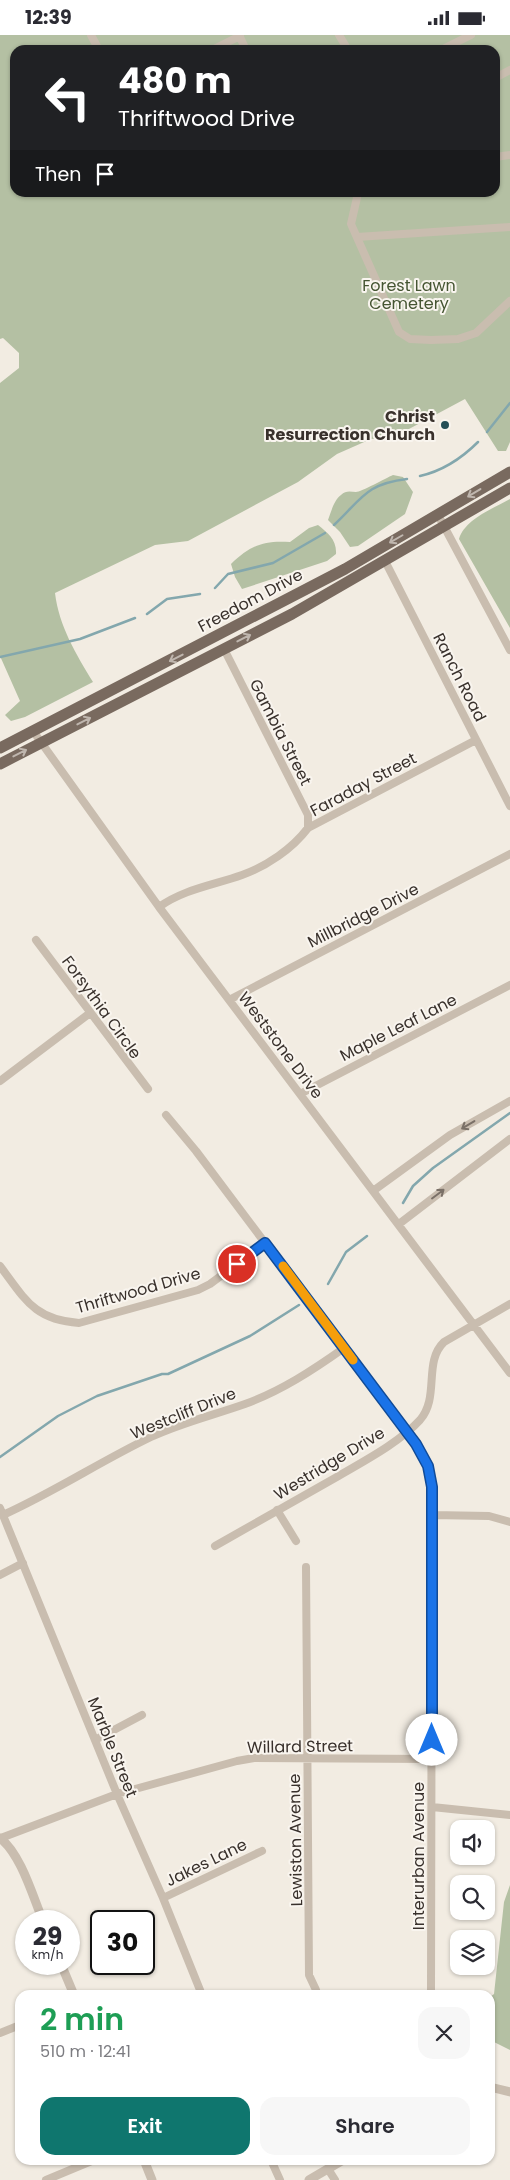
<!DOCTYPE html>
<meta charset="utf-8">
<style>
:root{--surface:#fff;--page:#f7f7f7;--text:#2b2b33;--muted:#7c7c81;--accent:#0f766e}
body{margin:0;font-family:Poppins,sans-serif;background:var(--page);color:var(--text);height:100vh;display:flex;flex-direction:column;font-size:19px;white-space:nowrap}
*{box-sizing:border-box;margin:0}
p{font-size:16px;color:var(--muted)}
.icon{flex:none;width:28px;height:28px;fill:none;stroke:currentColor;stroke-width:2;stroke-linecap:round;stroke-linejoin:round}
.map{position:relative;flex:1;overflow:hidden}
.drawer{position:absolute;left:15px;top:1955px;width:480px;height:175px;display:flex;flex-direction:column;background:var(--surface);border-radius:15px;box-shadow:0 1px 4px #0004}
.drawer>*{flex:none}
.hud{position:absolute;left:10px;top:10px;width:490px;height:152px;border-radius:15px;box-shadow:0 1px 4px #0004;background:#202124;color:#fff;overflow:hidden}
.controls{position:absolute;left:450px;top:1785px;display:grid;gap:10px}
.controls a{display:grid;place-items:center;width:45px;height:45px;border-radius:10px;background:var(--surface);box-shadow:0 1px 4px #0004;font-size:25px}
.speed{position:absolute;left:15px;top:1875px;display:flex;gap:10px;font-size:25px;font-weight:700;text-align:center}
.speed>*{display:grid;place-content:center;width:65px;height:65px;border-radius:50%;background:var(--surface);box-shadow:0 1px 4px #0004;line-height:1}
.speed small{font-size:12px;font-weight:400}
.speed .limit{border:2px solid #111;border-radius:8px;background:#fff;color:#111}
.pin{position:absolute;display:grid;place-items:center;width:42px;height:42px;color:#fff;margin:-21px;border:2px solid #fff;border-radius:50%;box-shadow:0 1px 5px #0007}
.me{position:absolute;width:55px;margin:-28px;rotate:0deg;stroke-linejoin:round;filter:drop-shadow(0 0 4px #0008)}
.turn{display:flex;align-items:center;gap:18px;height:105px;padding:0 25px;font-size:22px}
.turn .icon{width:65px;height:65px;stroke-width:2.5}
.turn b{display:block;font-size:35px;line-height:42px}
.then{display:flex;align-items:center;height:48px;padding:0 25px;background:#0003;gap:10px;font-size:19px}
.round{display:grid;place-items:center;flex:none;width:52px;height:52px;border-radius:15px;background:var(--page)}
.overview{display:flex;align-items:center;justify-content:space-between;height:85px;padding:0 25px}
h1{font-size:30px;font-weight:600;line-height:38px;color:#1e9e55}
.primary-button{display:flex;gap:10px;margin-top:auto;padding:10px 25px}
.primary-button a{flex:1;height:58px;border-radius:15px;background:var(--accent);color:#fff;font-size:20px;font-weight:600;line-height:58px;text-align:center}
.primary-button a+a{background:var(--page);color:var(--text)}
.status{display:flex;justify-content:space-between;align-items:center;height:35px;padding:0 25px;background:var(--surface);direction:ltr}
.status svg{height:14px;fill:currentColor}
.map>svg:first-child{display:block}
</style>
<div class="status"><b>12:39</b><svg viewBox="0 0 49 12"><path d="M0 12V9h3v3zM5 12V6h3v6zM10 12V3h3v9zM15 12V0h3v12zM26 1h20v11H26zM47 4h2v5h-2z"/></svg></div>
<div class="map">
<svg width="510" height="2145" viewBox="0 0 510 2145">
<rect width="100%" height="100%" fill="#f2ece2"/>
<!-- green -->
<path fill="#b4c0a3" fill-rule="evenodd" d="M0,0H510V407L506,416H498L465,364L394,402L371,404L337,419L298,447L188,506L155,510L55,558C59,591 76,619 93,647L25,682L11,686L5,680L20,666L0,621V348L19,333V318L3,303L0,304ZM15,15H495V158H15Z
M393,440L403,442L413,457L405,479L358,511L350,512L340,497L328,485C331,477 334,465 341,460C346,455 351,457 356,457C361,457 386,443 393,440Z
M510,464V593L459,504C465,484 494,473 510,464Z
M318,490C328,498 337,505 336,519L327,526L242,554L235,542L231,529C250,511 263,505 290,507L309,493Z
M510,1850V2015L490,2005V1962L494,1959L504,1867Z"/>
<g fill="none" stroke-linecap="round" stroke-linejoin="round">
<!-- stream -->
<path stroke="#83a7ad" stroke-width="2.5" d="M487,397L510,368
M420,441C442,436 462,423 478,407
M334,490C362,464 365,449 407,444
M215,553L228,539L273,528L325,498
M147,579L167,564L200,559
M0,622L80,604L135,583
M403,1168L413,1151L433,1133L510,1078
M328,1249L346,1217L367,1201
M0,1422L58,1381L97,1361L162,1339H168L250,1301L299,1270"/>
<!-- minor -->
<path stroke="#c9bdaf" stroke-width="8" d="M91,0L99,15
M239,0L246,15
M339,0L348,15
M212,15L240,1
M441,15L471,0
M495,43L510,35
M495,122L510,120
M358,158L351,189L399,297L410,304L431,305L458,304L476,298L510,266
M357,202L510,192
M438,480L510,615
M385,526L510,771
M224,614L308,780V793
M33,696L159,872L510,1338
M159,872C184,854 214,850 242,840C267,831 292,814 308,793L476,705
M36,905L148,1054
M229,965L510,819
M0,1046L90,978
M300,1059L510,950
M166,1080L196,1116L416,1409L428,1431L432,1452L431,1960
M373,1156L450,1100L510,1066
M399,1189L510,1104
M0,1231C25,1264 34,1285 79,1288L198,1255L210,1249L265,1208
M0,1473L117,1759L163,1863L202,1960
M277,1475L296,1506
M3,1480C54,1457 101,1426 151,1402C181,1388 214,1380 245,1369C281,1356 313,1335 344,1313
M432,1480L489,1481L510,1487
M215,1511C255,1488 295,1466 335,1443C362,1427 399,1408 420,1385C440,1362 423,1327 444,1307L510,1269
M306,1532L309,1940L316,1955
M0,1540L23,1528
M95,1705L142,1680
M432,1772L510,1780
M1,1803L117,1759L237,1726L254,1723L432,1724
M163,1863L262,1816
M0,1998L20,1990
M271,2125L280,2145
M328,2134L335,2145
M46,2145L94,2125"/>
<!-- tertiary -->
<path stroke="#c9bdaf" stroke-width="9" d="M0,1803C21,1819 33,1862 43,1886
M61,1929L74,1960
M490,2052L510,2057
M144,2125L152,2145
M309,2145L343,2125"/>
<!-- primary -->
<path stroke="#796a5f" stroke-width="11" d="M0,713L345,534L510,437
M0,729L292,579L510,453"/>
</g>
<!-- one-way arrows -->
<defs><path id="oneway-shaft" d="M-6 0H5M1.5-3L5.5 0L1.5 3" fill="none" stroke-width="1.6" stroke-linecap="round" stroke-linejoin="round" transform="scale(1.25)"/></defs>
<g stroke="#bfb6ae">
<use href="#oneway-shaft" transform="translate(474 458) rotate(149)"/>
<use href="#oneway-shaft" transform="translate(396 504) rotate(150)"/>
<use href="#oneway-shaft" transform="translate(244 603) rotate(-27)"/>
<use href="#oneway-shaft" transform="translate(176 623) rotate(153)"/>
<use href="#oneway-shaft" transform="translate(84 686) rotate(-27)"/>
<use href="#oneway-shaft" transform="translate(20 718) rotate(-27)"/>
</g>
<g stroke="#7a7067">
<use href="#oneway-shaft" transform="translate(468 1090) rotate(149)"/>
<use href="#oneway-shaft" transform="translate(438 1159) rotate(-37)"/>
</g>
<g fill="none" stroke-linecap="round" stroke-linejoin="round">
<defs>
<path id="route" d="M237,1229L265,1208L416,1409L428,1431L432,1452V1705"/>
</defs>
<!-- route casing -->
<use href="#route" stroke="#114b97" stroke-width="12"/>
<!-- route -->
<use href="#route" stroke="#1a73e8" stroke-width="9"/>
<!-- slow -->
<path stroke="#f59e0b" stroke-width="9" d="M283,1231L353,1325"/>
</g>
<!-- markers -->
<circle fill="#254f57" stroke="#f9f5ef" stroke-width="2" cx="445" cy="390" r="5"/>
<g text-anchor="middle" stroke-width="4" stroke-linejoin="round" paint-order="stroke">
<!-- park labels -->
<g font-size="16" fill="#455532" stroke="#f9f5ef">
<text x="409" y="256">Forest Lawn<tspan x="409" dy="18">Cemetery</tspan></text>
</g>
<!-- poi labels -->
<g font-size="16" font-weight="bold" fill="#39312c" stroke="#f9f5ef" text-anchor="end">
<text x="435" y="387">Christ<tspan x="435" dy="18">Resurrection Church</tspan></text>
</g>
<!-- street labels -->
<g font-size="16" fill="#39312c" stroke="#f9f5ef">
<text transform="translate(250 565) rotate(-28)" y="6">Freedom Drive</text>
<text transform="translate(460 642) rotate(63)" y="6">Ranch Road</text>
<text transform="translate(281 697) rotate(63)" y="6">Gambia Street</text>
<text transform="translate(363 749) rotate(-28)" y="6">Faraday Street</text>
<text transform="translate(363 880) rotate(-27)" y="6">Millbridge Drive</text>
<text transform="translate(102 972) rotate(54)" y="6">Forsythia Circle</text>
<text transform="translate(398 992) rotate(-27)" y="6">Maple Leaf Lane</text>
<text transform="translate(281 1010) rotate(53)" y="6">Weststone Drive</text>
<text transform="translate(138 1255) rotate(-16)" y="6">Thriftwood Drive</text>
<text transform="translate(183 1378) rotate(-22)" y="6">Westcliff Drive</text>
<text transform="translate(329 1428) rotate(-31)" y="6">Westridge Drive</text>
<text transform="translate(300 1711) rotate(-1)" y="6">Willard Street</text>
<text transform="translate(113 1712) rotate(68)" y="6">Marble Street</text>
<text transform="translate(295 1805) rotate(-91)" y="6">Lewiston Avenue</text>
<text transform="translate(418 1821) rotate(-90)" y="6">Interurban Avenue</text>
<text transform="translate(206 1827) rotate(-26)" y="6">Jakes Lane</text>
</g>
</g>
</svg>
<div class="controls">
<a><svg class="icon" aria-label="sound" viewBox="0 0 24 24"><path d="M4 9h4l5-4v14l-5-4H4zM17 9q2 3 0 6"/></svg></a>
<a><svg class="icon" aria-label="search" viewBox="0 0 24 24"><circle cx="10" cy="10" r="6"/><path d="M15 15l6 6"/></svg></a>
<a><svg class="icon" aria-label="layers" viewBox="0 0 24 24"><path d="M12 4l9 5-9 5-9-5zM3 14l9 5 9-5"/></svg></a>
</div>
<div class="speed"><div>29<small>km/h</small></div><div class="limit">30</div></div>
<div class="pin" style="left:237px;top:1229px;background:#d93025"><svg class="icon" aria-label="arrive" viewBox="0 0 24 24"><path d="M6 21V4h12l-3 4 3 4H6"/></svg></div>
<svg class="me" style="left:432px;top:1705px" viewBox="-20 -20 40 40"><circle r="19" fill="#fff"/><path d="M0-13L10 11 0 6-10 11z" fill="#1a73e8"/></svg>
<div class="hud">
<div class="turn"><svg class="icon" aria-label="left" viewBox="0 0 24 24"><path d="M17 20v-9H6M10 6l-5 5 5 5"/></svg><div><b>480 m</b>Thriftwood Drive</div></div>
<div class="then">Then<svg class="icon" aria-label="arrive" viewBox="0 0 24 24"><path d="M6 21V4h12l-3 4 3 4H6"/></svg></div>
</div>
<section class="drawer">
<div class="overview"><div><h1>2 min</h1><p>510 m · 12:41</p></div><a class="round"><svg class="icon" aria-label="close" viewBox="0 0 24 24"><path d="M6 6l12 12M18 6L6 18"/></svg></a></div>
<div class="primary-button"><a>Exit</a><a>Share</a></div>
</section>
</div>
